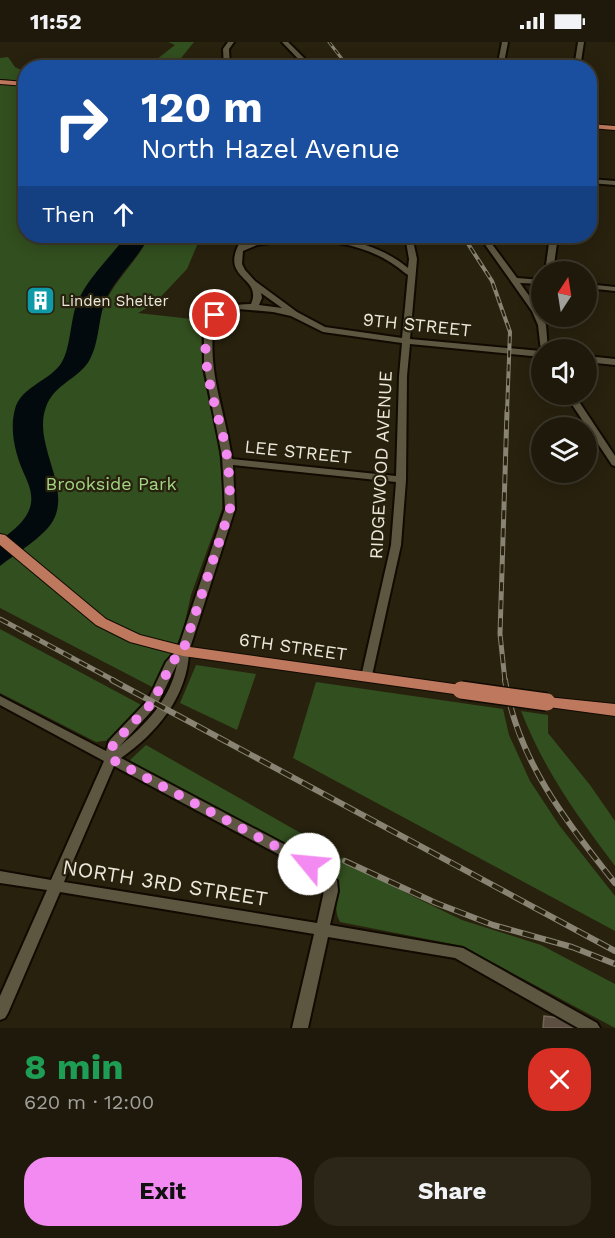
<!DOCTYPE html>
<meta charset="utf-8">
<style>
:root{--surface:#1e190a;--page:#2b2618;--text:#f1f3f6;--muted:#a1a09c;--line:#3c382b;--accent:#f38af1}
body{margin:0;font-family:"Work Sans",sans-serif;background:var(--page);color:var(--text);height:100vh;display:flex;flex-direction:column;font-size:22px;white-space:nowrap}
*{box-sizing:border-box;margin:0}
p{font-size:20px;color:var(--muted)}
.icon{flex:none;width:33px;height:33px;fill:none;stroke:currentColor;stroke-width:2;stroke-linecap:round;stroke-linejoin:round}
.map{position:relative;height:986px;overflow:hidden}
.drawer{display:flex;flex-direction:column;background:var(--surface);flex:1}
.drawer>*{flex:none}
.top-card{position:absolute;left:18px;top:18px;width:579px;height:183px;border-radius:24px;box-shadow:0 3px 15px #0003,0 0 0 2px var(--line);background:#1a4fa0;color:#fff;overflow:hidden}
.needle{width:39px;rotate:12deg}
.controls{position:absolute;left:531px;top:219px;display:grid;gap:12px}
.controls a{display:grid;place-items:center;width:66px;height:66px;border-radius:50%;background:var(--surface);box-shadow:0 3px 15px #0003,0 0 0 2px var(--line);font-size:30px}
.pin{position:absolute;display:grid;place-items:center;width:51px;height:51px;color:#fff;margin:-26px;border:3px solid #fff;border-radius:50%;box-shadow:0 2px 6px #0007}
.me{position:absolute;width:66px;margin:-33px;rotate:298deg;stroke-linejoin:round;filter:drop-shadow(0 0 4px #0008)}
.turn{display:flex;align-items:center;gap:21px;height:126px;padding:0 24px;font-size:27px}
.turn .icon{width:78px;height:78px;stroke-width:2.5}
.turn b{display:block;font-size:42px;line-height:51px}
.then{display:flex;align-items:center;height:57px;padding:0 24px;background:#0003;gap:12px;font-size:22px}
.round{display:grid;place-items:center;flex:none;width:63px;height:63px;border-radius:24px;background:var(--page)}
.head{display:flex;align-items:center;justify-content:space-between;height:102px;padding:0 24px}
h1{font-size:36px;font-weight:700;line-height:45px;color:#1e9e55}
.button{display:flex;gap:12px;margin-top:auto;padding:12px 24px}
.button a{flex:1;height:69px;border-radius:24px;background:var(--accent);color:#111;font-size:24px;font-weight:700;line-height:69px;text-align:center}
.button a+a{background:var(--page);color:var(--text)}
.status{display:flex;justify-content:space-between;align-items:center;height:42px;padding:0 30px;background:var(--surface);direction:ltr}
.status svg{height:16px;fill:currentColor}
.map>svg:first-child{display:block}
</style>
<div class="status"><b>11:52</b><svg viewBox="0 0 49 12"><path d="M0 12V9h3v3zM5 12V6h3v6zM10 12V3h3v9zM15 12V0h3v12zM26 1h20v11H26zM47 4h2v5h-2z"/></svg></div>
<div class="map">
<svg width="615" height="986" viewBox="0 0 615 986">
<rect width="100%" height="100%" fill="#28210e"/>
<!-- green -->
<path fill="#324f1f" d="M168,0H194L174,25H147L175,3Z
M8,15L15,25L25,30V39L0,37V16Z
M0,41L25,43L26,194H137L113,228L102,267C114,238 138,219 149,194H201L187,227L154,262L138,271L201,278L202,327L218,400L223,448L222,467L191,553L182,593L167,620L156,647L0,566Z
M0,587L145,665L111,698L96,700L0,651Z
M196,623L256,632L237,688L180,661Z
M316,640L503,667L509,693L530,739L559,783L615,854V889L293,716Z
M521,669L548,673V691L590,743L615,779V824C577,773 545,730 521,669Z
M146,703L327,806C325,813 321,818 313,818L135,725L130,718Z
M344,815L408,852L462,878L541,903L615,942V986L462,904L340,880C330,864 345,846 330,829L339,817Z"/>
<!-- water -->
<path fill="#020a0d" d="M126,194H149C139,215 119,232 108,253C97,274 101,298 89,319C78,337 53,343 46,365C31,405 79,452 47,487C34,501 15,512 0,524V499C9,491 20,484 26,474C38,455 27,440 20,422C14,405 10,385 15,367C21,345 47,340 60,323C71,308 70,278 77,261C88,235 110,216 126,194Z"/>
<!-- building -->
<path fill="#5c4e41" stroke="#736659" stroke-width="1.5" d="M544,974L560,976L577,986H543Z"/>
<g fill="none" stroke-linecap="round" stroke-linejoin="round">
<defs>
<path id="minor" d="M228,0H234L229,7L230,26H224L223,7Z
M282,0H288L314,26H307Z
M502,0H508L503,26H497Z
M578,0H584L580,26H574Z
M590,137L615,139V143L590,141Z
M287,194C330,194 373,197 408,226L409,217L405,194H412L417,217L410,297L541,309L538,283L532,269L479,194H486L517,236L542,238V242L520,241L540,269L546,283L548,308H542V315L410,302L407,334L406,438L401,503L371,638H363L361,635L391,503L396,440L233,423L235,467L189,609C188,654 156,692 121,716L327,825L337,839L338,849L330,883L463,906L597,981L600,986H578L455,916L328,895L308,986H292L314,892L60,850L8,971L5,976L0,978V954L47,848L0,841V829L51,838L104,719L0,663V654L106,709L109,699L148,658L166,620L178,607L225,467L222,414L204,325V295L206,278C218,265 234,262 251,262C263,234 219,238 240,200H246L247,202L271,195ZM290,198C332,197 372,203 405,231L408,233L402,296L325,285L297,270L255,239L245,228L242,222L243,209L257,203ZM261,251L282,266L259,263L262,256ZM238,267L273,270L291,274L323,290L402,301L399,334L396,434L232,417C225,366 207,333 214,279L221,273ZM177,622C171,657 145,683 119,705L157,663ZM114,724L317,833L323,841L324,849L317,881L64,840Z
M550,194H558L553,230H545Z
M586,242L615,245V249L586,246Z
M586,314L615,317V323L586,320Z
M565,352H574L615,414V424L612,423Z"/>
<path id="major" d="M0,38L26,40V44L0,42Z
M590,82L615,84V88L590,86Z
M0,492L5,493L106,577L140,593L183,604L461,643L466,644L469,648L466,652L461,653L183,614L130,600L96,583L0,503Z
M547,655L615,662V674L541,664L539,660L541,656Z"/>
</defs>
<!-- minor casing -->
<use href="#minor" stroke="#100a00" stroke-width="4"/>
<!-- major casing -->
<use href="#major" stroke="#100a00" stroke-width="2"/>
<!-- minor -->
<use href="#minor" fill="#5d5641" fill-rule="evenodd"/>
<!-- major -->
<use href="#major" fill="#be785d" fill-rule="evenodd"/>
<defs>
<path id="rail-far3" d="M329,0L349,26"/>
<path id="rail-far2" d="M463,194L492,239L510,290L507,370"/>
<path id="rail-far1" d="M0,577L115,639
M505,639L500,592L507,369"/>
<path id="rail" d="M112,638L615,909
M505,638C517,717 566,780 615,841
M345,819L436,861L493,883L572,905L615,922"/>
</defs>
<!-- rail-far3 casing -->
<use href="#rail-far3" stroke="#888373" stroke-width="3"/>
<!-- rail-far2 casing -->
<use href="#rail-far2" stroke="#888373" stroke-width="4"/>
<!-- rail-far1 casing -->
<use href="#rail-far1" stroke="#888373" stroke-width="5"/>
<!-- rail casing -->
<use href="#rail" stroke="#888373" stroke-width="6"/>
<!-- rail-far3 -->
<use href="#rail-far3" stroke="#28210e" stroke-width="1.5" stroke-dasharray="5" stroke-linecap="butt"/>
<!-- rail-far2 -->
<use href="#rail-far2" stroke="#28210e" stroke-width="2" stroke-dasharray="7" stroke-linecap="butt"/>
<!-- rail-far1 -->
<use href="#rail-far1" stroke="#28210e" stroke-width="3" stroke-dasharray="9" stroke-linecap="butt"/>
<!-- rail -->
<use href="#rail" stroke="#28210e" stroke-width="4" stroke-dasharray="12" stroke-linecap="butt"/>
<defs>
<path id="major-bridge" d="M461,648L547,660"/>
</defs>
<!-- major-bridge casing -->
<use href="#major-bridge" stroke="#100a00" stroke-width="20" stroke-linecap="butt"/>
<!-- major-bridge -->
<use href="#major-bridge" stroke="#be785d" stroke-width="17"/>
</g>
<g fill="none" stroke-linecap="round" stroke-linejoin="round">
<!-- route -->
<path stroke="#f38af1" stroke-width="10" stroke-dasharray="0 18" d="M215,273C192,298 217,368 224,398C229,420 230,444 230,467L183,609L172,620L153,660L113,702L111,717L309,822"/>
</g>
<!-- icons -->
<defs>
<symbol id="building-square" viewBox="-11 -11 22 22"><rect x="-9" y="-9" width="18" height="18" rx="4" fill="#0f9aa8" stroke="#28210e"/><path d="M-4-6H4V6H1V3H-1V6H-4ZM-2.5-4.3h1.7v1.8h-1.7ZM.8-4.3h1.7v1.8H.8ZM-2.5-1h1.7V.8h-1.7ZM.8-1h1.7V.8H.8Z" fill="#fff"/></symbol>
</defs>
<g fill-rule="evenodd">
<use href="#building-square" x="24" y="242" width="33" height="33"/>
</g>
<g text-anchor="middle" stroke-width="4.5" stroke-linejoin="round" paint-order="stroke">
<!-- far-poi labels -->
<g font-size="15" fill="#ece8dc" stroke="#28210e" text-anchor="start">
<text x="61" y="264">Linden Shelter</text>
</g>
<!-- street labels -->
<g font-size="18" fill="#ece8dc" stroke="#28210e">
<text transform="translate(417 283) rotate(6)" y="6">9TH STREET</text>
<text transform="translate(298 410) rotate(6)" y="6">LEE STREET</text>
<text transform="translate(381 423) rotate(-87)" y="6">RIDGEWOOD AVENUE</text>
<text transform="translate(293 605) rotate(8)" y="6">6TH STREET</text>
</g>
<!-- park labels -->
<g font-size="18" fill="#a2d584" stroke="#28210e">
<text x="111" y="448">Brookside Park</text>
</g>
<!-- near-street labels -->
<g font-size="21" fill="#ece8dc" stroke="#28210e">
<text transform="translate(165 841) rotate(9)" y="7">NORTH 3RD STREET</text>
</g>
</g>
</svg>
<div class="controls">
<a><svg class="needle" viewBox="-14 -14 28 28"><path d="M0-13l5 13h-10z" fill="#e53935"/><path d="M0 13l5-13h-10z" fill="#a1a09c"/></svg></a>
<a><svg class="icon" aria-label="sound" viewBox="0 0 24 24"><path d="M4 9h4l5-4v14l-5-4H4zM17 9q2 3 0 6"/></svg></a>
<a><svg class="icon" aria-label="layers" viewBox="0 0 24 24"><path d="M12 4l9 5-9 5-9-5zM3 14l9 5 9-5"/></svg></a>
</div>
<div class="pin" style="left:215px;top:273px;background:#d93025"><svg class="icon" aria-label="arrive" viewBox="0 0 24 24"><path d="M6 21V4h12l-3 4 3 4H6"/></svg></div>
<svg class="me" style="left:309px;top:822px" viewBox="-20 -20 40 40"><circle r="19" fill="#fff"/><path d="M0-13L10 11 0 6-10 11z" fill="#f38af1"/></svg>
<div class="top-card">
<div class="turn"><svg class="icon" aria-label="right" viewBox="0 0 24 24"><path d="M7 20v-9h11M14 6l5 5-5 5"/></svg><div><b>120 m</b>North Hazel Avenue</div></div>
<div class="then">Then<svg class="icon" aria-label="ahead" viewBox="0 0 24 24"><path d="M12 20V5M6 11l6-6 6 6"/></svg></div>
</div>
</div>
<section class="drawer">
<div class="head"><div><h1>8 min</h1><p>620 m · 12:00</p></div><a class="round" style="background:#d93025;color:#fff"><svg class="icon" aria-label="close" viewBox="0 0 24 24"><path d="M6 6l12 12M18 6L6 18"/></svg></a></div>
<div class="button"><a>Exit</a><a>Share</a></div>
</section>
